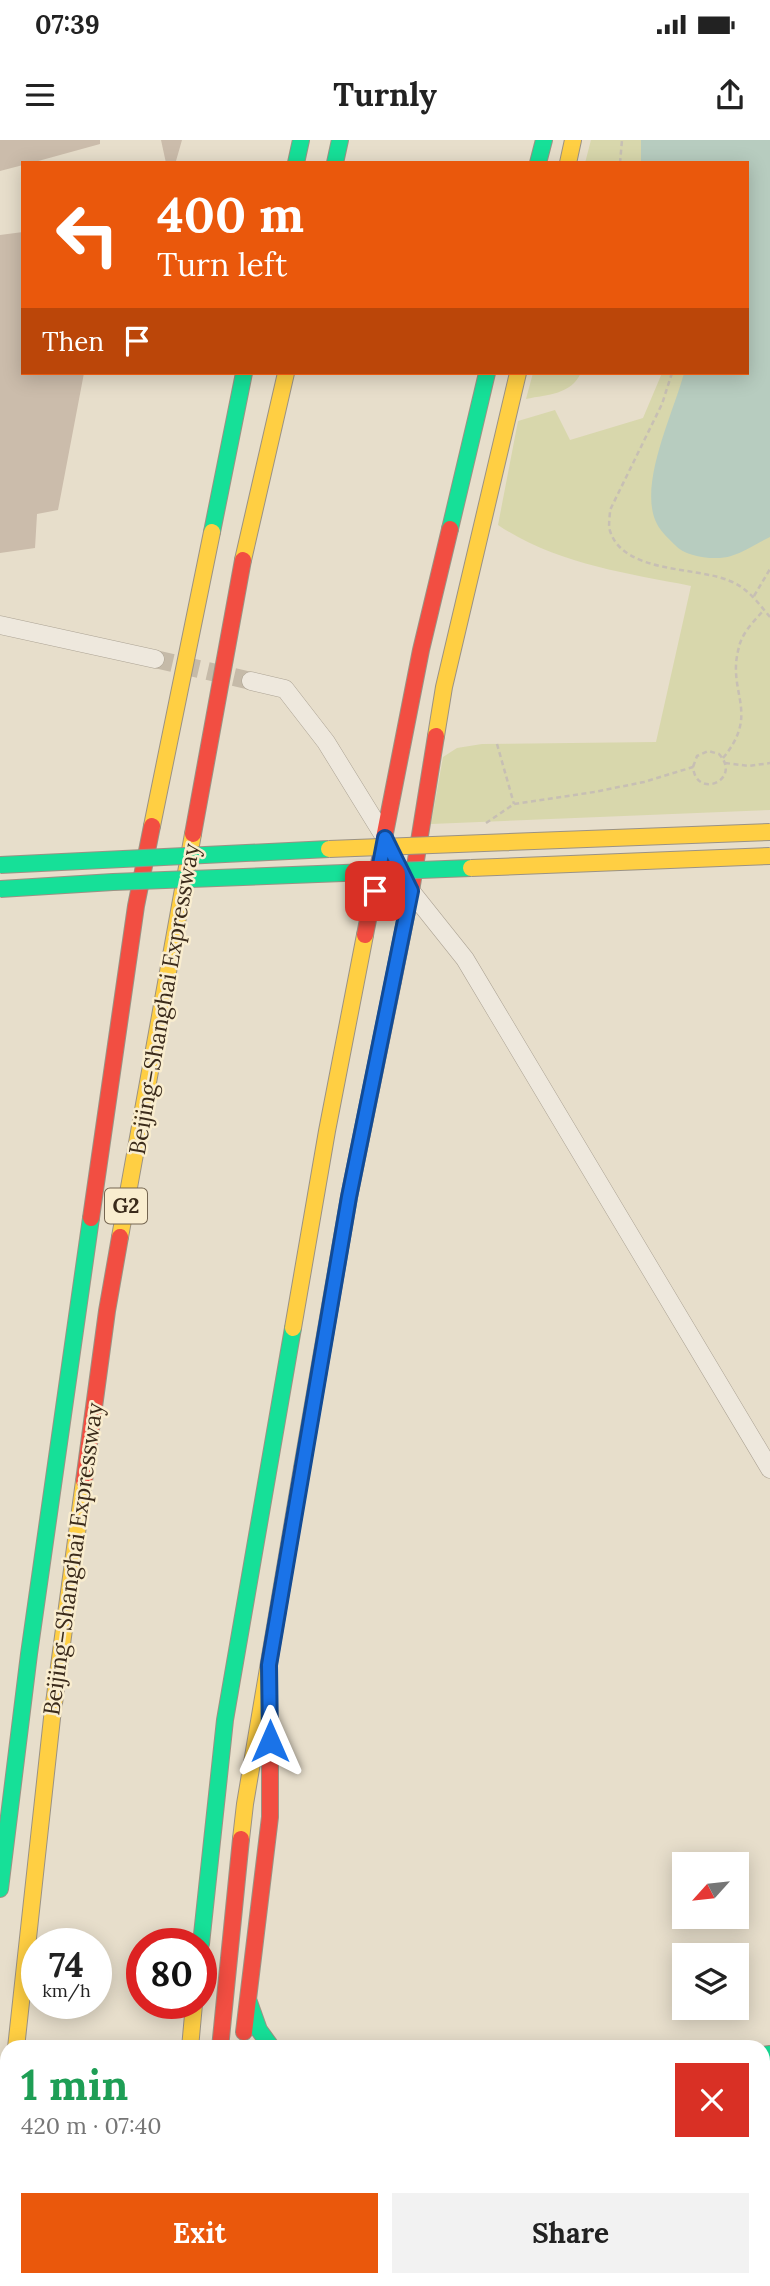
<!DOCTYPE html>
<meta charset="utf-8">
<style>
:root{--surface:#fff;--page:#f2f2f2;--text:#222;--muted:#767676;--accent:#ea580c}
body{margin:0;font-family:Lora,serif;background:var(--page);color:var(--text);height:100vh;display:flex;flex-direction:column;font-size:26px;white-space:nowrap}
*{box-sizing:border-box;margin:0}
p{font-size:23px;color:var(--muted)}
.icon{flex:none;width:38px;height:38px;fill:none;stroke:currentColor;stroke-width:2;stroke-linecap:round;stroke-linejoin:round}
.map{position:relative;flex:1;overflow:hidden}
.side{position:absolute;left:0px;top:1900px;width:770px;height:247px;display:flex;flex-direction:column;background:var(--surface);border-radius:21px 21px 0 0;box-shadow:0 4px 18px #0003}
.side>*{flex:none}
.hud{position:absolute;left:21px;top:21px;width:728px;height:214px;border-radius:0px;box-shadow:0 4px 18px #0003;background:#ea580c;color:#fff;overflow:hidden}
.needle{width:46px;rotate:243deg}
.fabs{position:absolute;left:672px;top:1712px;display:grid;gap:14px}
.fabs a{display:grid;place-items:center;width:77px;height:77px;border-radius:0px;background:var(--surface);box-shadow:0 4px 18px #0003;font-size:35px}
.speed{position:absolute;left:21px;top:1788px;display:flex;gap:14px;font-size:35px;font-weight:700;text-align:center}
.speed>*{display:grid;place-content:center;width:91px;height:91px;border-radius:50%;background:var(--surface);box-shadow:0 4px 18px #0003;line-height:1}
.speed small{font-size:18px;font-weight:400}
.speed .limit{border:10px solid #d22;background:#fff;color:#111}
.pin{position:absolute;display:grid;place-items:center;width:60px;height:60px;color:#fff;margin:-30px;border-radius:14px;box-shadow:0 4px 10px #0006}
.me{position:absolute;width:77px;margin:-38px;rotate:0deg;stroke-linejoin:round;filter:drop-shadow(0 0 5px #0008)}
.turn{display:flex;align-items:center;gap:24px;height:147px;padding:0 21px;font-size:32px}
.turn .icon{width:91px;height:91px;stroke-width:2.5}
.turn b{display:block;font-size:49px;line-height:60px}
.then{display:flex;align-items:center;height:66px;padding:0 21px;background:#0003;gap:14px;font-size:26px}
.round{display:grid;place-items:center;flex:none;width:74px;height:74px;border-radius:0px;background:var(--page)}
.head{display:flex;align-items:center;justify-content:space-between;height:119px;padding:0 21px}
h1{font-size:42px;font-weight:800;line-height:52px;color:#1e9e55}
.action{display:flex;gap:14px;margin-top:auto;padding:14px 21px}
.action a{flex:1;height:80px;border-radius:0px;background:var(--accent);color:#fff;font-size:28px;font-weight:800;line-height:80px;text-align:center}
.action a+a{background:var(--page);color:var(--text)}
.status{display:flex;justify-content:space-between;align-items:center;height:49px;padding:0 35px;background:var(--surface);direction:ltr}
.status svg{height:19px;fill:currentColor}
header{display:flex;justify-content:space-between;align-items:center;height:91px;padding:0 21px;background:var(--surface);font-size:32px;font-weight:800}
.map>svg:first-child{display:block}
</style>
<div class="status"><b>07:39</b><svg viewBox="0 0 49 12"><path d="M0 12V9h3v3zM5 12V6h3v6zM10 12V3h3v9zM15 12V0h3v12zM26 1h20v11H26zM47 4h2v5h-2z"/></svg></div>
<header><svg class="icon" aria-label="menu" viewBox="0 0 24 24"><path d="M4 6h16M4 12h16M4 18h16"/></svg>Turnly<svg class="icon" aria-label="share" viewBox="0 0 24 24"><path d="M12 15V3M7 8l5-5 5 5M5 13v7h14v-7"/></svg></header>
<div class="map">
<svg width="770" height="2146" viewBox="0 0 770 2146">
<rect width="100%" height="100%" fill="#e7decb"/>
<!-- green -->
<path fill="#d8d7ac" d="M591,0H770V670L431,684L443,617L457,608L482,604L656,602L691,446C625,433 556,424 498,385L518,281L555,270L570,300L643,278L662,233H747V23H585Z
M533,233H581C570,255 549,254 526,259Z"/>
<!-- water -->
<path fill="#b7ccbf" d="M641,0H770V397C757,403 744,412 731,416C716,421 685,417 675,405C669,399 661,392 657,384C637,346 674,272 684,233H747V23H641Z
M351,2140H391L393,2146H352Z"/>
<!-- building -->
<path fill="#cbbcab" d="M0,0H100V4L31,23H23V25L0,31Z
M161,0H182L176,21L166,23Z
M23,92V233H84L58,370L37,374L35,408L0,413V95Z"/>
<g fill="none" stroke-linecap="round" stroke-linejoin="round">
<!-- street-tunnel -->
<path stroke="#c5baa8" stroke-width="18" stroke-dasharray="18 9" stroke-linecap="butt" d="M155,519L251,541"/>
<defs>
<path id="street" d="M0,485L155,519
M251,541L285,549L326,602L384,696
M410,750L465,819L770,1329"/>
<path id="fast" d="M296,23L301,0
M335,23L340,0
M538,23L544,0
M450,389L487,233
M212,392L244,233
M302,1328L349,1057L393,841
M0,1749L29,1514L91,1078
M201,1804L225,1580L293,1188
M249,1862L259,1890L272,1908
M763,1915L770,1914
M763,1939L770,1938"/>
<path id="slow" d="M568,23L573,0
M243,420L286,233
M436,596L444,547L518,233
M152,686L212,392
M120,1097L193,694
M293,1188L327,991L365,795
M241,1699L245,1664L302,1328
M16,1908L52,1578L84,1341
M190,1908L194,1864
M0,2054L7,1990
M216,2140V2146
M158,2146L159,2140"/>
<path id="jam" d="M193,694L243,420
M365,795L421,510L450,389
M393,841L411,751L436,596
M91,1078L136,766L152,686
M84,1341L107,1171L120,1097
M244,1892L270,1677V1606
M220,1908L241,1699
M189,2146L190,2140"/>
</defs>
<!-- street casing -->
<use href="#street" stroke="#aca394" stroke-width="19"/>
<!-- fast casing -->
<use href="#fast" stroke="#9b9284" stroke-width="18"/>
<!-- slow casing -->
<use href="#slow" stroke="#9b9284" stroke-width="18"/>
<!-- jam casing -->
<use href="#jam" stroke="#9b9284" stroke-width="18"/>
<!-- path -->
<path stroke="#c7bfb4" stroke-width="2.5" stroke-dasharray="5 3.5" stroke-linecap="butt" d="M620,23L622,0
M672,233L662,264L610,370C610,377 608,385 610,391C624,434 695,426 730,441C748,448 758,463 770,477
M754,456L770,429
M497,604L514,664
M723,618C761,572 726,553 739,507C742,493 754,481 763,471
M725,623L749,626L770,623
M486,683L514,664L594,652L644,642L693,627C696,660 743,640 719,614L708,611L697,616L693,627"/>
<!-- street -->
<use href="#street" stroke="#eee8dd" stroke-width="18"/>
<!-- fast -->
<use href="#fast" stroke="#16e098" stroke-width="16"/>
<!-- slow -->
<use href="#slow" stroke="#ffcf43" stroke-width="16"/>
<!-- jam -->
<use href="#jam" stroke="#f24e42" stroke-width="16"/>
<defs>
<path id="fast-bridge" d="M0,725L329,709
M0,749L113,742L471,728"/>
<path id="slow-bridge" d="M329,709L770,692
M471,728L770,716"/>
</defs>
<!-- fast-bridge casing -->
<use href="#fast-bridge" stroke="#9b9284" stroke-width="18" stroke-linecap="butt"/>
<!-- slow-bridge casing -->
<use href="#slow-bridge" stroke="#9b9284" stroke-width="18" stroke-linecap="butt"/>
<!-- fast-bridge -->
<use href="#fast-bridge" stroke="#16e098" stroke-width="16"/>
<!-- slow-bridge -->
<use href="#slow-bridge" stroke="#ffcf43" stroke-width="16"/>
</g>
<g fill="none" stroke-linecap="round" stroke-linejoin="round">
<defs>
<path id="route" d="M270,1601L269,1525L349,1057L411,751L385,698L375,751"/>
</defs>
<!-- route casing -->
<use href="#route" stroke="#114b97" stroke-width="18"/>
<!-- route -->
<use href="#route" stroke="#1a73e8" stroke-width="12"/>
</g>
<g text-anchor="middle" stroke-width="5" stroke-linejoin="round" paint-order="stroke">
<!-- shield labels -->
<rect fill="#f9edcf" stroke="#746551" stroke-width="2" x="105" y="1048.5" width="42" height="35" rx="5"/>
<g font-size="21" font-weight="bold" fill="#3b2b1b">
<text x="126" y="1073">G2</text>
</g>
<!-- street labels -->
<g font-size="23" fill="#3b2b1b" stroke="#f9edcf">
<text transform="translate(164 859) rotate(-80)" y="8">Beijing–Shanghai Expressway</text>
<text transform="translate(73 1419) rotate(-82)" y="8">Beijing–Shanghai Expressway</text>
</g>
</g>
</svg>
<div class="fabs">
<a><svg class="needle" viewBox="-14 -14 28 28"><path d="M0-13l5 13h-10z" fill="#e53935"/><path d="M0 13l5-13h-10z" fill="#767676"/></svg></a>
<a><svg class="icon" aria-label="layers" viewBox="0 0 24 24"><path d="M12 4l9 5-9 5-9-5zM3 14l9 5 9-5"/></svg></a>
</div>
<div class="speed"><div>74<small>km/h</small></div><div class="limit">80</div></div>
<div class="pin" style="left:375px;top:751px;background:#d93025"><svg class="icon" aria-label="arrive" viewBox="0 0 24 24"><path d="M6 21V4h12l-3 4 3 4H6"/></svg></div>
<svg class="me" style="left:270px;top:1601px" viewBox="-20 -20 40 40"><path d="M0-17L14 15 0 8-14 15z" fill="#1a73e8" stroke="#fff" stroke-width="4"/></svg>
<div class="hud">
<div class="turn"><svg class="icon" aria-label="left" viewBox="0 0 24 24"><path d="M17 20v-9H6M10 6l-5 5 5 5"/></svg><div><b>400 m</b>Turn left</div></div>
<div class="then">Then<svg class="icon" aria-label="arrive" viewBox="0 0 24 24"><path d="M6 21V4h12l-3 4 3 4H6"/></svg></div>
</div>
<section class="side">
<div class="head"><div><h1>1 min</h1><p>420 m · 07:40</p></div><a class="round" style="background:#d93025;color:#fff"><svg class="icon" aria-label="close" viewBox="0 0 24 24"><path d="M6 6l12 12M18 6L6 18"/></svg></a></div>
<div class="action"><a>Exit</a><a>Share</a></div>
</section>
</div>
